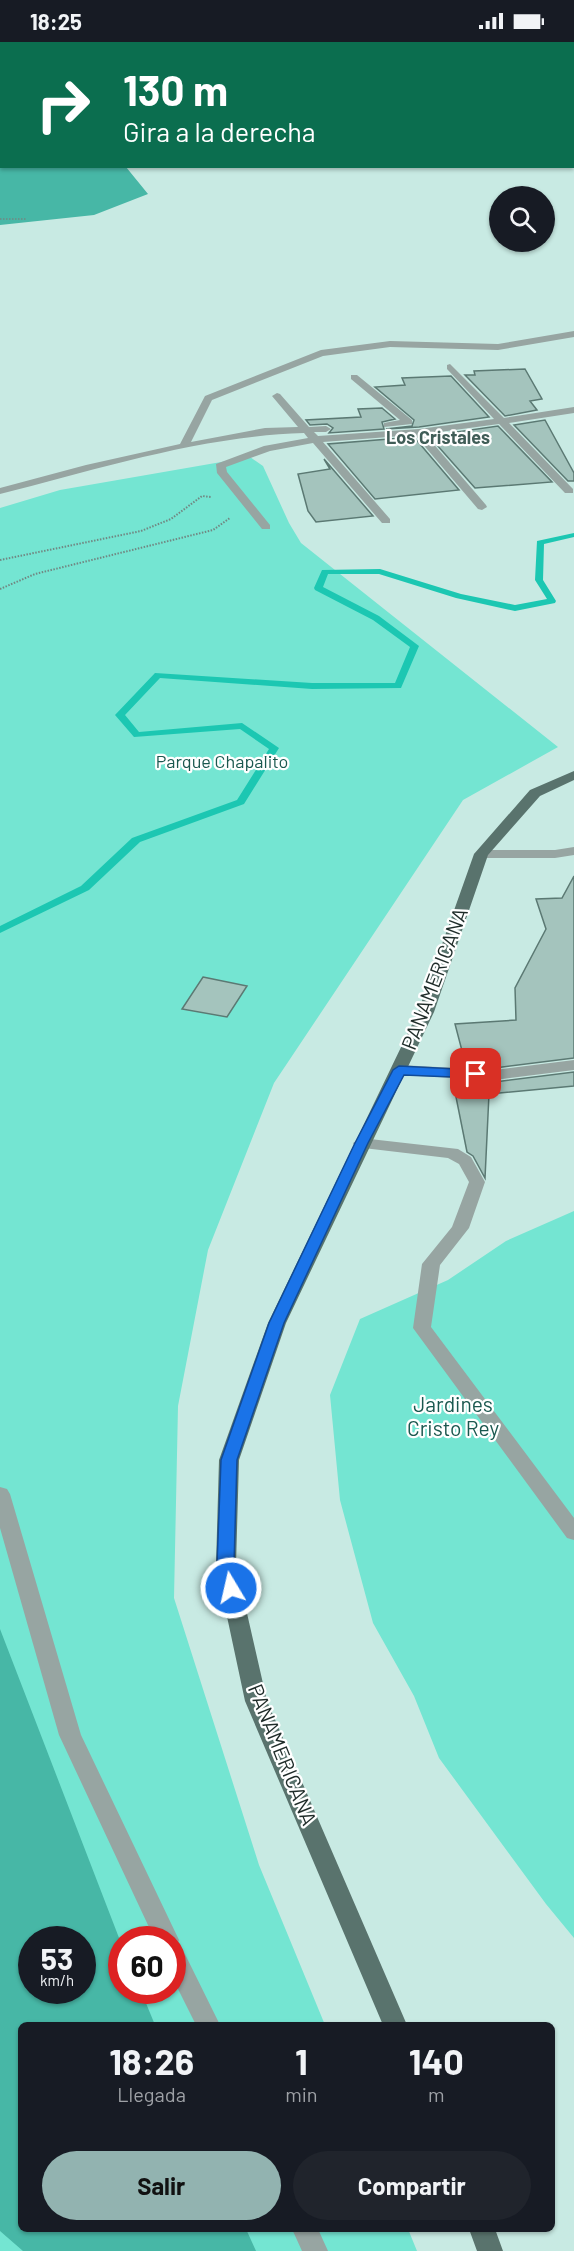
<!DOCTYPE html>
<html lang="es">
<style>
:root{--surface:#171b24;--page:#20242c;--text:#f1f3f6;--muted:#9ea1a6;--accent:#92b3b0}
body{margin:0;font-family:Barlow,sans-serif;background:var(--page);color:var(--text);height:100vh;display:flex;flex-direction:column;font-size:22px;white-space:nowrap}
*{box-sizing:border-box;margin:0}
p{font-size:20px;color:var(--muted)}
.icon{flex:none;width:33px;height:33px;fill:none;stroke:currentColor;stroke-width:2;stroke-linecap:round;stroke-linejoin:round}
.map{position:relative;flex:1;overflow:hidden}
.sheet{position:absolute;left:18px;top:1980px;width:537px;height:210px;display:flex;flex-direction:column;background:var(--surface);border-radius:9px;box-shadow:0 2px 4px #0004}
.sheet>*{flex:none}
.guide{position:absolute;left:0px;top:0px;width:574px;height:126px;box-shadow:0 2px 4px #0004;background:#0b6e4f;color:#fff;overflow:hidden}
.controls{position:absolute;left:489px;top:144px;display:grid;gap:12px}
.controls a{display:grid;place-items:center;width:66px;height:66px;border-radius:50%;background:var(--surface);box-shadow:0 2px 4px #0004;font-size:30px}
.speed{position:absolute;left:18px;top:1884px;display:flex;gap:12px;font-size:30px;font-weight:700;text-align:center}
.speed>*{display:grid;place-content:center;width:78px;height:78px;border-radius:50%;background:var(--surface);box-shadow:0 2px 4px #0004;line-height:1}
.speed small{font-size:15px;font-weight:400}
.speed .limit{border:9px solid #d22;background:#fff;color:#111}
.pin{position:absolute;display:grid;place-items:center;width:51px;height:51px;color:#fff;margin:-26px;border-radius:12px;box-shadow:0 3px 9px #0006}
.me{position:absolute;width:66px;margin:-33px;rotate:351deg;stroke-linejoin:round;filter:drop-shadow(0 0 4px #0008)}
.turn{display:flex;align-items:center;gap:21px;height:126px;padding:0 24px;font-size:27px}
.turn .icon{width:78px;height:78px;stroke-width:2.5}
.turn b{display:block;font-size:42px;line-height:51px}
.eta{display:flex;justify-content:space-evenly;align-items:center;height:102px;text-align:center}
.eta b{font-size:36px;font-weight:700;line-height:42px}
.action{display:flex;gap:12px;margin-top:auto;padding:12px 24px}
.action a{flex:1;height:69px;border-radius:36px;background:var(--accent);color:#111;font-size:24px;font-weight:700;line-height:69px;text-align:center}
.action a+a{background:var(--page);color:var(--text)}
.status{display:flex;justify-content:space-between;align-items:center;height:42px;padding:0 30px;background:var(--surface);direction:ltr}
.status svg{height:16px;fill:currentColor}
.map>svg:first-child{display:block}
</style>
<div class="status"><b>18:25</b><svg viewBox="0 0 49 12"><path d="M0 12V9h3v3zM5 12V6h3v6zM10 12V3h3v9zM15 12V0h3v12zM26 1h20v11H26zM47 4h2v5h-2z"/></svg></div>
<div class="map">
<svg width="574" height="2209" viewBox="0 0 574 2209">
<rect width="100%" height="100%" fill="#c8eae3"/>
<!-- green -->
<path fill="#74e5d2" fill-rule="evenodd" d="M250,415L263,424L289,481L301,501L558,705L463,758L274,1041L208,1208L178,1364L174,1556L259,1823L325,1983H21V2187H408L417,2209H0V466L60,448ZM32,1898H82V1948H32ZM122,1898H172V1948H122Z
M574,1169V1896L546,1862L439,1716L414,1654L373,1581L340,1458L330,1353L360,1277L448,1238L506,1199Z"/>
<!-- forest -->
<path fill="#47b7a6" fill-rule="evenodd" d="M0,0H96L2,2V124L126,125L148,152L94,173L0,183Z
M0,1587L121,1901L122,1948L141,1949L155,1983H21V2187H246L256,2209H23L0,2189ZM32,1898H82V1948H32Z"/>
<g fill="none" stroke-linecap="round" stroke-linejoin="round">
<!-- stream -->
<path fill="#1cc7b2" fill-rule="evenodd" d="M574,491V495L544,502L543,538L556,559L555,561L515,569L456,556L379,532H328L323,545L379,574L419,604L401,646L312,647L160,636L125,673L139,690L242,681L279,706L244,762L140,800L89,848L0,891V884L81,844L132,796L237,758L269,707L240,687L134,695L115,673L155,631L312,641H395L410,605L373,578L315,548L314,546L322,528L380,527L461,552L515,563L547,557L535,538L537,499Z"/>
</g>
<!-- building -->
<path fill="#a4c4bd" stroke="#5b7973" stroke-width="1.5" d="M525,327L542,357L530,359L537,368L505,374L465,333H475L474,329Z
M451,334L489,375L419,385L386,387L412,384L414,378L375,345L405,343L402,336Z
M382,366L395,377L382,380L384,387L329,391L333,386L327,382L310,383L306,378L361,375L358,367Z
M545,378L574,431V439H568L514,383Z
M498,384L552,440L475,446L429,394Z
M414,395L459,448L375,457L328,402Z
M324,417L373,474L316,480L308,469L298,432L330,427Z
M574,834V1016L495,1026L466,1024L455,982L516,978L515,946L546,887L536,857L562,856Z
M203,935L247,944L227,975L182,967Z
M574,1030V1044L489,1052L485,1136L473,1114L467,1110L453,1040H495Z"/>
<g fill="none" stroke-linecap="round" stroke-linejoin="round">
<!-- path-far1 -->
<path stroke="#718883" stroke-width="1.5" stroke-dasharray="1.5 1.5" stroke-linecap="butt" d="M0,177H27"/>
<!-- path -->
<path stroke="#718883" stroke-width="2" stroke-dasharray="1.5 1.5" stroke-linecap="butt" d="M0,518L141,489L171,477L202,454L211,455
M0,547L35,532L213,488L230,476"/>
<!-- service -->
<path fill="#97a5a2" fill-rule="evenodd" d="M361,1096L458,1107L471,1115L485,1140L469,1186L440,1223L431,1285L574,1476V1498L567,1496L413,1286L422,1222L452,1185L469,1140L459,1122L448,1116L355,1105L353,1101Z
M0,1445L7,1447L10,1452L81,1693L179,1898L178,1901L180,1902L220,1983H196L172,1935V1898H155L59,1693L0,1486Z
M292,2187H318L328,2209H302Z"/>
<!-- minor -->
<path fill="#97a5a2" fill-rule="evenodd" d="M574,289V295L498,308L390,305L323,314L212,358L191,400L265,386L298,385L272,354L277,351L280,352L309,385L326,384L331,387L326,390H314L318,394L419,387L494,377L447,327V323L450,322L504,376L574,365V371L509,381L573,447V451H565L499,382L425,392L486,463L487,465L482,468L478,467L415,393L323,400L390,477V481H382L313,401L270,409L226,425L227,430L270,483V487H262L217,431L216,422L264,404L308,396L304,391C201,394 99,427 0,452V446L86,423L180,402L205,354L321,308L390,299L498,302Z
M351,333H357L412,378V382L384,385V381L400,378L351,337Z
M574,805V813L555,816H481L474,812L481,808H555Z
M574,1018V1028L495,1038L399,1033L391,1028L399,1023L495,1028Z"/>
<!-- primary -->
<path fill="#59736d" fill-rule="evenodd" d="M574,729V738L540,754L488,813L434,970L286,1281L239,1418L236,1523L267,1659L407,1983H383L245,1659L216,1523L219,1418L268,1281L418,970L474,812L530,748Z
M469,2187H495L503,2209H477Z"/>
</g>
<!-- route -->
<path fill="#1a73e8" stroke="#114b97" stroke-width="1.5" d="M399,1024L476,1028L483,1032L476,1036L404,1033L368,1101L284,1281L237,1418L234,1523L239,1546L237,1551L231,1552L225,1551L217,1523L221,1418L269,1281L355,1101L393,1028Z"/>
<g text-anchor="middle" stroke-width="4.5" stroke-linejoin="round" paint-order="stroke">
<!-- far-neighbourhood labels -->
<g font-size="18" font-weight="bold" fill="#405d57" stroke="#fff">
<text x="438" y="402">Los Cristales</text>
</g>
<!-- far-park labels -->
<g font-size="18" fill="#1a584f" stroke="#fff">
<text x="222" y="726">Parque Chapalito</text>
</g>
<!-- street labels -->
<g font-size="21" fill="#1e2b28" stroke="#fff">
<text transform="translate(435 937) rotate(-69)" y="7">PANAMERICANA</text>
<text transform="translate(282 1713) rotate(68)" y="7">PANAMERICANA</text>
</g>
<!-- park labels -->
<g font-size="21" fill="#1a584f" stroke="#fff">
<text x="453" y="1370">Jardines<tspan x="453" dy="24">Cristo Rey</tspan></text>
</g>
</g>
</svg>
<div class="controls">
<a><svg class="icon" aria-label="search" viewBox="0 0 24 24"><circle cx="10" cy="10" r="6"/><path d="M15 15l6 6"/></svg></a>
</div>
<div class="speed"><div>53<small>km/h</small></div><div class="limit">60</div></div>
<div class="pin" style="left:476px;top:1032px;background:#d93025"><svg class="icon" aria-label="arrive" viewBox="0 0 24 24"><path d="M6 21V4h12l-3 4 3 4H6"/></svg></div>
<svg class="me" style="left:231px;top:1546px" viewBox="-20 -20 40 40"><circle r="17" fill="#1a73e8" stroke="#fff" stroke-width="3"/><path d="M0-11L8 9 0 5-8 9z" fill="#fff"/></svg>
<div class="guide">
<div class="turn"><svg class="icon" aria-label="right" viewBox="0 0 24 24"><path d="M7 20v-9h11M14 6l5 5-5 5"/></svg><div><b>130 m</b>Gira a la derecha</div></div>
</div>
<section class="sheet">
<div class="eta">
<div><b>18:26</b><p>Llegada</p></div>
<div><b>1</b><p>min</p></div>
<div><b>140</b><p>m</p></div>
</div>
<div class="action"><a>Salir</a><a>Compartir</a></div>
</section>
</div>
